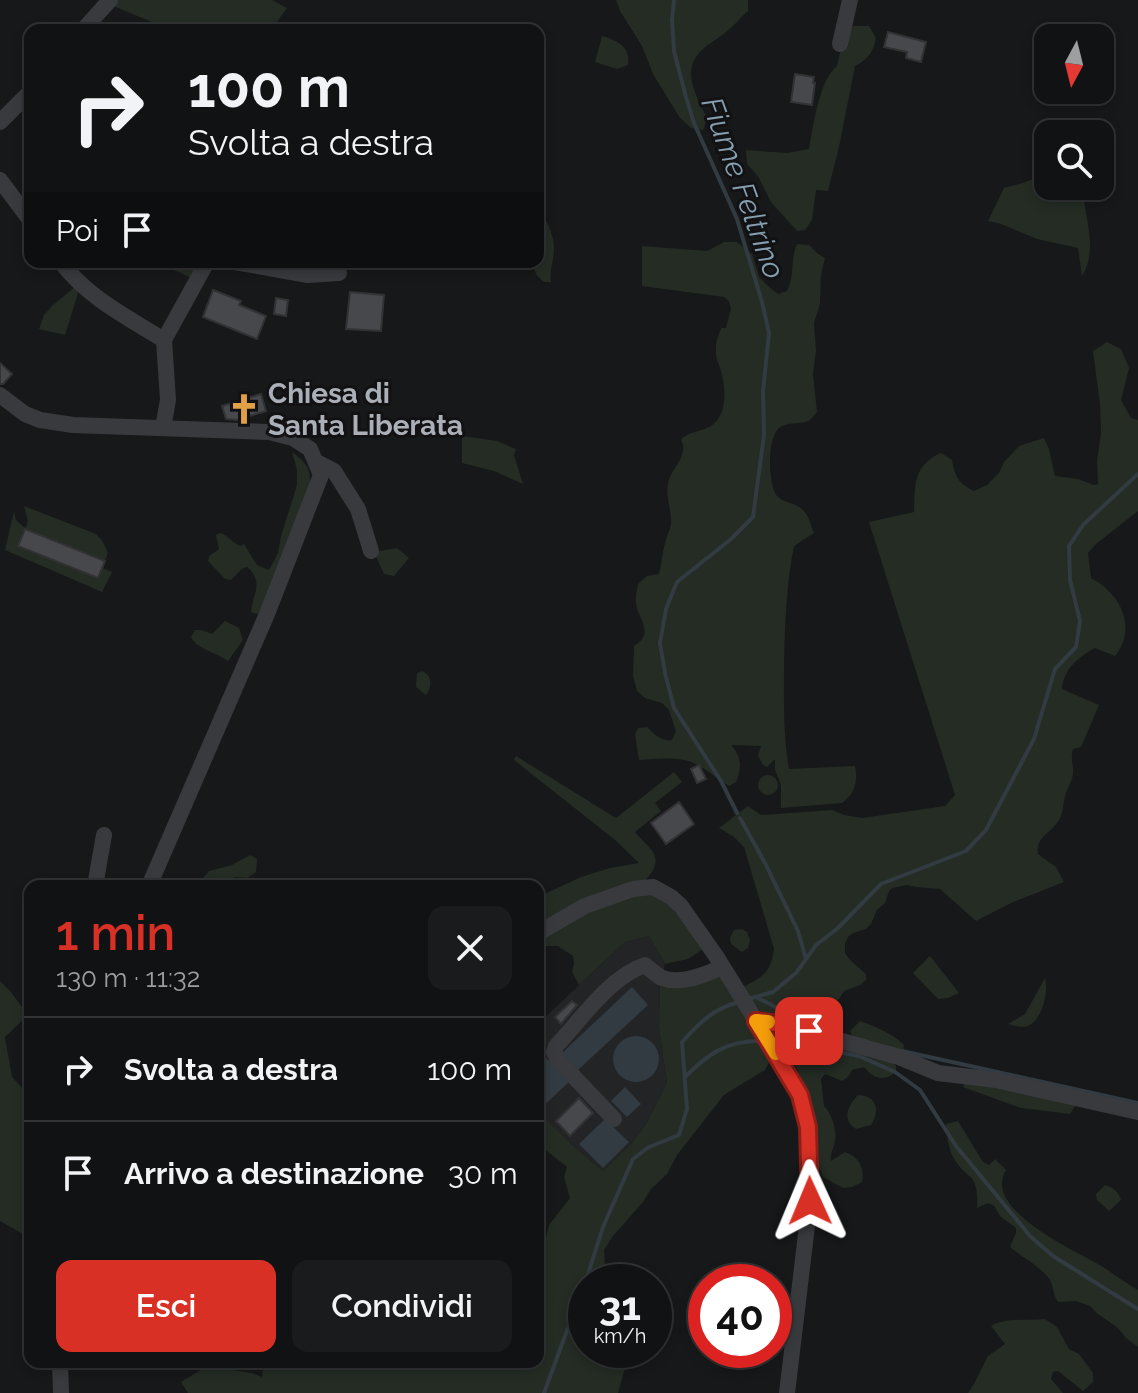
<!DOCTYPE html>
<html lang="it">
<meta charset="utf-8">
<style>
:root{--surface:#111213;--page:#1a1b1c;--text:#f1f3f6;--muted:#9c9ea0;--line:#303233;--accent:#d93025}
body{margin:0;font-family:Raleway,sans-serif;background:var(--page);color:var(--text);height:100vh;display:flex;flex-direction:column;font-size:30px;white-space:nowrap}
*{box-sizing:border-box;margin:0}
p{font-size:26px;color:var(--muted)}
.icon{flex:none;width:44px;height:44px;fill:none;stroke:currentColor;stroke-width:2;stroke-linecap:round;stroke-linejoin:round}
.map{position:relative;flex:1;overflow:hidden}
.sheet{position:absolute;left:24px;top:880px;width:520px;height:488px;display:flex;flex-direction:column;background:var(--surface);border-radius:16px;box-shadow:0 4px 12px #0003,0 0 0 2px var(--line)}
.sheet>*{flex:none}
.banner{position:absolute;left:24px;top:24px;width:520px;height:244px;border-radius:16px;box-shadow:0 4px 12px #0003,0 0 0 2px var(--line);background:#111213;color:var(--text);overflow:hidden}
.needle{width:52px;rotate:187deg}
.tools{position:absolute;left:1034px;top:24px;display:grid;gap:16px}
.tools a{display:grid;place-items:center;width:80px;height:80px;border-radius:16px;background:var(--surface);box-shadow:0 4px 12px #0003,0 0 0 2px var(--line);font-size:40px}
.speed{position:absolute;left:568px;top:1264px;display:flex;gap:16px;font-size:40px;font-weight:700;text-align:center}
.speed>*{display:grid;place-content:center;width:104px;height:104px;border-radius:50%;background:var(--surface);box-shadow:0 4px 12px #0003,0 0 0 2px var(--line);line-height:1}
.speed small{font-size:20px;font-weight:400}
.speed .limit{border:12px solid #d22;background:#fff;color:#111}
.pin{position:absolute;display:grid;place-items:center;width:68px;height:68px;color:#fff;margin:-34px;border-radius:16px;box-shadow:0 4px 12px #0006}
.me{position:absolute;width:88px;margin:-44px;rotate:359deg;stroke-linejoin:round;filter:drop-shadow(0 0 6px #0008)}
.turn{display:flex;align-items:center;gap:28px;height:168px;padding:0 32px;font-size:36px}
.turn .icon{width:104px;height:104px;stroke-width:2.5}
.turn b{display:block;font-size:56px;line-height:68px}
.then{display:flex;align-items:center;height:76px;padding:0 32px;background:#0003;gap:16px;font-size:30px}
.round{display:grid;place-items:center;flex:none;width:84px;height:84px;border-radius:16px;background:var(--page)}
.headline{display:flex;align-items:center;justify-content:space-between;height:136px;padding:0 32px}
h1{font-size:48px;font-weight:600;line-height:60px;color:var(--accent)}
.button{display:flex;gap:16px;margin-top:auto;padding:16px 32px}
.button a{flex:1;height:92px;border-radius:16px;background:var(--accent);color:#fff;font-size:32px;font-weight:600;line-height:92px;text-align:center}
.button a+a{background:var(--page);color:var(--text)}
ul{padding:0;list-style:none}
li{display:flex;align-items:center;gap:24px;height:104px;padding:0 32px;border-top:2px solid var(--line)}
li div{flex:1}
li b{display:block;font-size:30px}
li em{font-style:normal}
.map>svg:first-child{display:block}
</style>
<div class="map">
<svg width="1138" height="1393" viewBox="0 0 1138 1393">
<rect width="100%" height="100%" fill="#171819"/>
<!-- built -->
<path fill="#232426" d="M649,936L665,964L660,985L659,1028L667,1083L646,1124L632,1143L603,1171L570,1143L538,1111V1024L625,942Z"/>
<!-- green -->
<path fill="#242c24" d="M116,0H272L287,8L271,30H171L111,5Z
M616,0H748V11C740,18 733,27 725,33C716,40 706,45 699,53C681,73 698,99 707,118L703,130L691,128L680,118L653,74L642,46L620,11Z
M853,26H869L876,38C873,53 868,59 855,66L839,147L828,191L816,190L812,220L805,230L797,231L771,202L758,176L747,164L746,150L787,153L809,149C813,127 819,80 837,66L846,27Z
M602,36C617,40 631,47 628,65L617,69L595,62Z
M1039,165L1048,167V186H1100V169L1109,168C1109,187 1098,188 1084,199C1087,225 1097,252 1082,276L1078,248L1037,239L1001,224L988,221L1004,188L1023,183L1040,176Z
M538,206C545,218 555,235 554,249C554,261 549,270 551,282H544L537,276L531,262H538Z
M724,242H737L752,254L759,277L768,286L778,294L787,291C795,275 790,260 797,244L809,245L817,253L825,258L821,275L820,304L814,323L816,351L813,374L817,412C815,414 811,420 808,421C799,425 786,421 778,429C767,440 768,484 777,496C784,503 792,502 799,507C809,513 810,524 814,533L794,546C786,585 785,624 784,664C784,700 783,734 789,769L855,766C858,782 855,793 842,803L781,808V785L775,770V759L767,767L763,765L758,756L761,746L731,745C742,758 742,767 736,782L729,786C718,779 707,770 696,764C679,756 657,759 639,760L635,734L638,728L647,727C654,734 662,742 672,740L676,732L669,710L662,703L645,698L637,691L633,676L634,646C655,634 639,620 636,604C635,598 637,590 638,584L647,576L659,574C662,564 662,553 665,543C666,537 670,530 671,524C672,510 664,495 669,480C673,466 689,455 681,440C690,429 709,433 718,419C727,406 725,385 721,371C719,364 716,359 716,353C715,343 718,337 721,328H726L731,309L729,301L724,297L642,286V246L707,251Z
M170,262H203L191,278L174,270Z
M75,287L79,290L65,335L39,329L44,315L53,305Z
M1107,342L1121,349L1129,368L1121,400L1131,418L1138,420V511L1096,544L1088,553L1091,578C1120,593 1138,627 1115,656L1095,648C1078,657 1064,669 1062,689L1099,705L1081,747L1073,749C1070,759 1074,765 1073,774C1072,781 1068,787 1066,793C1063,801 1064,810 1060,818C1053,833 1035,836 1038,854L1056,867L1064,882L1011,903L976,921L940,889L916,887L907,885L892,888L889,891L885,903L877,910L871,924L866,929L853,933L848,937L845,944V953L850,960L866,974V980L860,985L844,991L839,999L817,1013L808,1026L770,1017L761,1012L743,987C763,977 771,972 774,949L744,847L734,837L719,828L748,806L761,815L832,810L844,815L862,818L945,806L955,795L869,522L914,512C915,485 913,465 941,453L952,460C955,477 959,484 974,491L987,485L999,473L1004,462L1019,446L1044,438L1049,449L1055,476L1078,479L1094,485L1098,484L1097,461L1101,433L1100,404L1093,351Z
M462,436L497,441L516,449L514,455L523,484L494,471L462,463Z
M292,452C308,464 312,470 309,489L261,613L256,614L251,612C252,595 265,582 247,567L242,569L231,580L225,579L208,561L209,556L219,549L216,535L220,533C228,535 232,543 241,546L244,544L257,565L269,570L278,553L281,536L297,485V470Z
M24,506L96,534L103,542L108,553L105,561L25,529L18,546L98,578L102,568L112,572L102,592L5,550L14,511L16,520L25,528L28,521Z
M397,548L409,558L394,576L384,574L374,552Z
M225,621L239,628L243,640L228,661C216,652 198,650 191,637L195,630H201L212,634Z
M422,671C433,676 432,686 426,695L416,687L417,673Z
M516,756L616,818L674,772L682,782L655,803L661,811L635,832C651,851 666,856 646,880L538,924V897L581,877L610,868L639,863L615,840L514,760Z
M758 785a10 10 0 1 1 20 0a10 10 0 1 1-20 0Z
M250,855L257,859L256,872L247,878L234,877L228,886H196L209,871L232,865Z
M628,893H649L674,908L703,949L688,959L665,964L649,936L625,942L579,985L572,972L574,964L573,956L558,946H538V933Z
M742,929L747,932L750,940L748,948L742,952L731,944L730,938L734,930Z
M930,956L959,993L948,998L938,999L913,973Z
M720,974L772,1056L765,1070L724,1095L677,1155L667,1174L651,1189L643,1202L613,1236L604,1250L605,1266L597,1282H586V1350H630L618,1393H188L181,1382L207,1366L252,1373L262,1377L264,1362H538V1237L545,1241L549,1225L570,1198L564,1177L567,1167L538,1144V1111L570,1143L603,1171L632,1143L646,1124L667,1083L659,1028L660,985Z
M1045,978C1049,992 1042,1020 1028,1026C1021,1028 1015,1026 1008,1024L1025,1014Z
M0,981L11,992L28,1015L5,1037L12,1077L30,1096V1238L0,1221Z
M860,1021C876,1027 892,1033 904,1045L903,1054L853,1037L850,1031Z
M790,1034L892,1061L896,1066V1072C883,1083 873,1078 864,1067L852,1070L848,1077L842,1081L825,1074L821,1079L824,1106C832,1114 837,1130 835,1142C833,1150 830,1154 831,1161L845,1152C859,1157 865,1168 862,1182L852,1187L843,1188L823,1177L819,1167L818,1137L811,1108L798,1071L780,1038L782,1036Z
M965,1082L1078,1102L1070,1114L1021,1108L963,1087Z
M858,1095C876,1095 881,1110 871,1125L856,1129C841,1120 848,1105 858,1095Z
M958,1121L983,1162L989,1165L995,1159L1006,1170C982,1208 1071,1249 1096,1263C1111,1271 1123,1282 1138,1290V1347L1126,1338L1118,1328L1098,1314L1090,1306L1076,1301L1058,1302C1052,1294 1054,1285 1048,1277C1038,1265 1022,1257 1010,1247L1016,1233V1228L1000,1216L994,1206L988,1203L977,1208C979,1170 967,1182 953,1157C948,1147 947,1135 946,1124Z
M1105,1185C1114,1188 1118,1191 1121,1200L1109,1211L1097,1200L1096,1194Z
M1045,1319L1057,1327L1069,1349L1079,1354L1093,1373V1382L1083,1391L1058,1371L1053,1372L1051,1379L1063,1393H968L974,1384L988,1356L1005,1344L991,1326C1006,1317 1027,1321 1045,1319Z"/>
<!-- water -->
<path fill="#313b41" d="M632,987L648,1005L578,1070L562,1053Z
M613 1059a23 23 0 1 1 46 0a23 23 0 1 1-46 0Z
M538,1049L569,1082L542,1107L538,1102Z
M625,1087L641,1104L627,1117L611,1101Z
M605,1119L629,1142L603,1168L579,1144Z"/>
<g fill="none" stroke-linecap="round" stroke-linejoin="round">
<!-- stream -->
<path stroke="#313b41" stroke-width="4" d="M674,0L672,20L674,51L686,97L694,123L737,219L762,302L769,333L763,391L764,435L753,517L730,540L677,582L666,609L660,643L665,673L674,708L721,781L737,813
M740,818L765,863L798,931L806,959
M756,997L783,1011L835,1031
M748,999L773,992L796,973L816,945L838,928L881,884L966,851L986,830L1034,739L1055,669L1076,647L1080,621L1070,580L1069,546L1083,525L1138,474
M783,1042L859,1056L895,1072L920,1090L956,1146L1030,1236L1053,1256L1138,1309
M902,1051L1138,1103
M685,1077C708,1054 726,1041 759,1041
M544,1393L588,1274L603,1227L633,1159L649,1147L679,1135L687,1109L682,1042C700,1022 713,1009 739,1002"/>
</g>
<!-- building -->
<path fill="#46484c" stroke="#323235" stroke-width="2" d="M888,32L926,42L921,62L906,58L907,52L884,47Z
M795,74L814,77L813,83H815L812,105L791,102Z
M213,290L241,301L239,305L266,316L257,339L203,317Z
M350,292L384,295L381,331L346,329Z
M276,298L288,300L286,316L274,314Z
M0,363L12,374L3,384H0Z
M261,394L266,411L237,420L226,419L222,406Z
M25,529L105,561L98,578L18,546Z
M699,765L706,779L697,783L691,769Z
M679,802L694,824L666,844L651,823Z
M572,1001L577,1005L561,1024L555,1017Z
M579,1098L593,1113L570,1136L556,1121Z"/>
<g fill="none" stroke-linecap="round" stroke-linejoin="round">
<!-- minor -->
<path stroke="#393a3e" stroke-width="16" d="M83,30L110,0
M840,44L850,0
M0,122L30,92
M0,180L30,220
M61,262C88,298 127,317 164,340
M235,262L308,275L339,273
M0,395L25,414L40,420L73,425L269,432L293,438L310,449L321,475L267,614L149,886
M163,428L168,400L164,340L207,262
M315,461L334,471L358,509L371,551
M95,886L104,835
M538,933L585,906L633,889L653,887L671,897L681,906L716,956L765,1035L800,1095L808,1127L810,1201L787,1393
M756,1021L785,1025L899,1057L938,1073L996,1080L1138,1112
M614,1119L558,1060L554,1052L556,1046C582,1019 608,978 645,965C650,969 656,975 662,978C681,985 705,975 722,967
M60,1362L61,1393"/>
</g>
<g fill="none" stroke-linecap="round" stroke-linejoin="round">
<defs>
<path id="route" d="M809,1031L785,1025L756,1021L800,1095L808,1127L810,1201"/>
</defs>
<!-- route casing -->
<use href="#route" stroke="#8d1f18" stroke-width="20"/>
<!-- route -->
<use href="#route" stroke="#d93025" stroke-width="14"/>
<!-- slow -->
<path stroke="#f59e0b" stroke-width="14" d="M768,1022L756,1021L776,1053"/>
</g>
<!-- icons -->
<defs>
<symbol id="church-bare" viewBox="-9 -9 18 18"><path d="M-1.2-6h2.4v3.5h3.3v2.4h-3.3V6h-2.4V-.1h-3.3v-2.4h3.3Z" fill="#e2a046" stroke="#121214" stroke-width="2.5" paint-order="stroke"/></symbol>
</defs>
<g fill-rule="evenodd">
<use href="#church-bare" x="222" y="387" width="44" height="44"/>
</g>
<g text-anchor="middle" stroke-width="6" stroke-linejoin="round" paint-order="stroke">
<!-- poi labels -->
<g font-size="28" font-weight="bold" fill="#abb0b8" stroke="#121214" text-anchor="start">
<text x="268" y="403">Chiesa di<tspan x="268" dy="32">Santa Liberata</tspan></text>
</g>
<!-- water labels -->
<g font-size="30" font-style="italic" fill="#859fb0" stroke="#121214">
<text transform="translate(743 188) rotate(70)" y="10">Fiume Feltrino</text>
</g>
</g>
</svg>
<div class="tools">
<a><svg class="needle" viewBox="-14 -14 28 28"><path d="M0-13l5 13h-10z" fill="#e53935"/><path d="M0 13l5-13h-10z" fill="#9c9ea0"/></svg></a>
<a><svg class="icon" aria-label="search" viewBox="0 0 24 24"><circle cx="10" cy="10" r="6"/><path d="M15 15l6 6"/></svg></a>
</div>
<div class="speed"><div>31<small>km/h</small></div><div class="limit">40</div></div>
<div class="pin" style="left:809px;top:1031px;background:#d93025"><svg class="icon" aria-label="arrive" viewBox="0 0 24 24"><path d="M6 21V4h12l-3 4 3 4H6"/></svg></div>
<svg class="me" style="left:810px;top:1201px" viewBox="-20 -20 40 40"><path d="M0-17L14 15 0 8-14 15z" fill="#d93025" stroke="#fff" stroke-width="4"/></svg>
<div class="banner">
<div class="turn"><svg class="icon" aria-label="right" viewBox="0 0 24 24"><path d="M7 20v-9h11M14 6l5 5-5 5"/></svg><div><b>100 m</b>Svolta a destra</div></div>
<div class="then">Poi<svg class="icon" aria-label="arrive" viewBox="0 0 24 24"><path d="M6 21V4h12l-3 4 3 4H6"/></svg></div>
</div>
<section class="sheet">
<div class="headline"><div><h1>1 min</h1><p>130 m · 11:32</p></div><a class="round"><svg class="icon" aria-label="close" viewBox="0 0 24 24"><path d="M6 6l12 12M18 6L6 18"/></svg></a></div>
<ul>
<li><svg class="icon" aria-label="right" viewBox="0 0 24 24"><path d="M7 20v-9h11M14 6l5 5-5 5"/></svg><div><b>Svolta a destra</b></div><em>100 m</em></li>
<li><svg class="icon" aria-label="arrive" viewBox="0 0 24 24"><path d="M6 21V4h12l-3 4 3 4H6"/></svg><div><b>Arrivo a destinazione</b></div><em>30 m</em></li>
</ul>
<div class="button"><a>Esci</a><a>Condividi</a></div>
</section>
</div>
